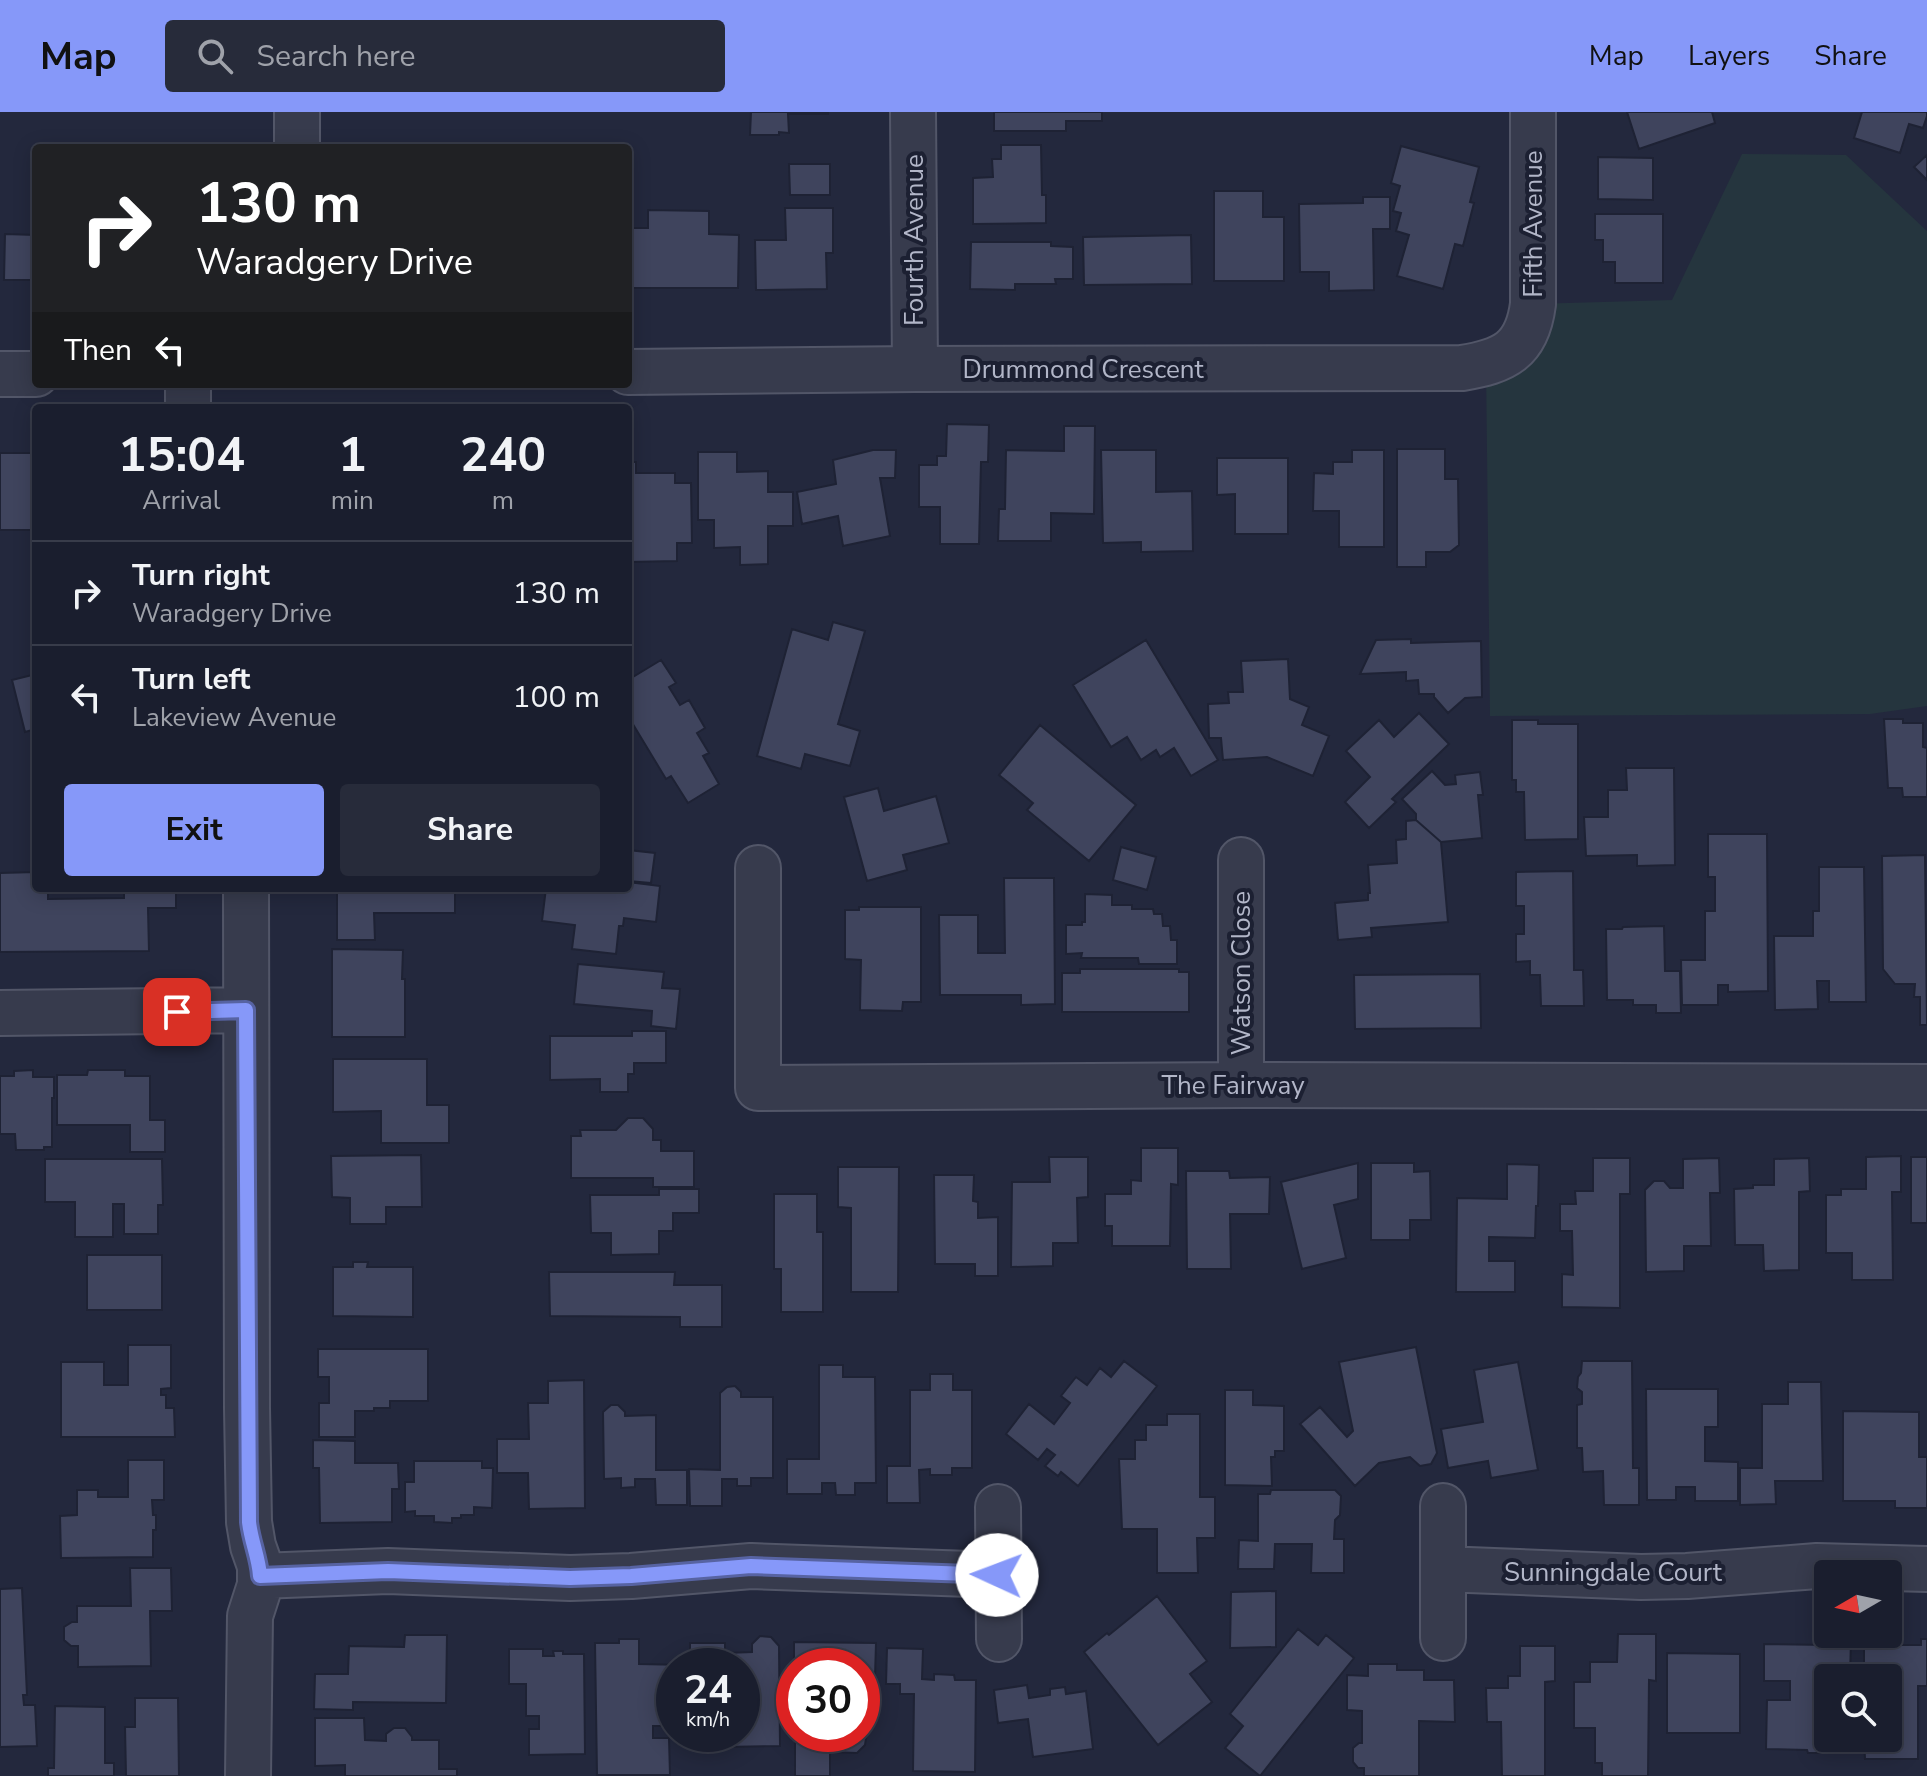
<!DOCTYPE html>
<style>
:root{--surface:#1a1e2e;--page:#272b3a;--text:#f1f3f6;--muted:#9fa2aa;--line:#383c4a;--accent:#8698f9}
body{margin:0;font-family:"Nunito Sans",sans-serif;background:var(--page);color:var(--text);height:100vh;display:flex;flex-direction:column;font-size:30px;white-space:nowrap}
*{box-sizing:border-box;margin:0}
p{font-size:26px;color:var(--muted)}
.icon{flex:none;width:44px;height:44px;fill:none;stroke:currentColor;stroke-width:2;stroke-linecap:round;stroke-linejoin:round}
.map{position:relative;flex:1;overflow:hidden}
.panel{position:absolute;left:32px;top:292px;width:600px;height:488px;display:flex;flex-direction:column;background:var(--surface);border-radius:8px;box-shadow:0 4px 20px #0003,0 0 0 2px var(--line)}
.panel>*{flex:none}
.hud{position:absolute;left:32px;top:32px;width:600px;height:244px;border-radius:8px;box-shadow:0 4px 20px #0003,0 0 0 2px var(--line);background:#202124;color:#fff;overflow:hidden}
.needle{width:52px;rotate:261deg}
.buttons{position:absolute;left:1814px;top:1448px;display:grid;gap:16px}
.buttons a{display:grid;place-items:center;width:88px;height:88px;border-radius:8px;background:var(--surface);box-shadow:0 4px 20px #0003,0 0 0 2px var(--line);font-size:40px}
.speed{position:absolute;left:656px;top:1536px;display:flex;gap:16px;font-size:40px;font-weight:700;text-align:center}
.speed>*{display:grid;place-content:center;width:104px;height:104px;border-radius:50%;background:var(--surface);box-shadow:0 4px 20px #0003,0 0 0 2px var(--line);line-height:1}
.speed small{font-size:20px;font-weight:400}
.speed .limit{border:12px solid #d22;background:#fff;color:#111}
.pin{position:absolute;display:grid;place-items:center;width:68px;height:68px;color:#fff;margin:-34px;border-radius:16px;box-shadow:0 4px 12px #0006}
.me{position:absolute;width:88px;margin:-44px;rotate:272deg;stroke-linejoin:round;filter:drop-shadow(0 0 6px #0008)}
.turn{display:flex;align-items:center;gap:28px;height:168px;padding:0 32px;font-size:36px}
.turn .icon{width:104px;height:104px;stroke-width:2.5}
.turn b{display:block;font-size:56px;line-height:68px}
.then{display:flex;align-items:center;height:76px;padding:0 32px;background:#0003;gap:16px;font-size:30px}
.eta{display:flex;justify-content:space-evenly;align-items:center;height:136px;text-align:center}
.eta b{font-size:48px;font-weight:700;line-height:56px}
.button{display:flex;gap:16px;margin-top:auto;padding:16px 32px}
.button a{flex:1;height:92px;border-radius:8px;background:var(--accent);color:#111;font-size:32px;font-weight:700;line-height:92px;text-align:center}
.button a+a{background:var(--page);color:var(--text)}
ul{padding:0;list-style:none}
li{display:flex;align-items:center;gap:24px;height:104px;padding:0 32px;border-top:2px solid var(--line)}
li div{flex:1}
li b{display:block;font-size:30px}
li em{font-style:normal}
header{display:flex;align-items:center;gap:48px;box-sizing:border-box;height:112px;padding:0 40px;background:var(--accent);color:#111}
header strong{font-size:38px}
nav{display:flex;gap:44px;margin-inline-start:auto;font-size:28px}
.search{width:560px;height:72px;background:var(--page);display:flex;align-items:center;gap:20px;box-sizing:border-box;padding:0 28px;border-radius:8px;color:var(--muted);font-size:30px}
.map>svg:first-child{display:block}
</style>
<header>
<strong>Map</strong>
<div class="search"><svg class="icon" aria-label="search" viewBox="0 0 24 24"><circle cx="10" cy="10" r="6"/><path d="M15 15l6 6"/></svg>Search here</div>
<nav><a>Map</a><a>Layers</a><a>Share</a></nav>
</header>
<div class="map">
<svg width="1927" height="1664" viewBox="0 0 1927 1664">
<rect width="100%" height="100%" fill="#23283d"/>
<!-- green -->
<path fill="#25353e" d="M1742,42L1846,43L1927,119V594L1870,602L1490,604L1486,252L1533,192L1672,188Z"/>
<!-- building -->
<path fill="#3f445d" stroke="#1e2234" stroke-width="2" d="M751,0H828V2H788L789,21L779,20V23H750Z
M994,0H1102V9H1066V19H994Z
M1627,0H1712L1715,11L1639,37Z
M1862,0H1927V4L1923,16L1909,12L1900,41L1854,26Z
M1001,33H1041L1042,83H1046V111L973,112V66L993,65L992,47H1001Z
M1401,34L1479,55L1470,90L1474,91L1463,134L1455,132L1443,177L1397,164L1409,123L1396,119L1401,101L1393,99L1400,74L1391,71Z
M1927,43V68L1914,55Z
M1598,45L1653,46V88L1598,87Z
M789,52H830V83H790Z
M1214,79H1263V105H1284V169H1214Z
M1363,85H1390V117H1373L1374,178L1329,179V160H1300L1299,92L1363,91Z
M785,96H833V141H826L827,177L756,178L755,128H786Z
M648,98L709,99V122L739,123L738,176H628V116H648Z
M1595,102H1663V171H1615V150H1603V128H1595Z
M5,122L36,123V168H4Z
M1191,123L1192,172L1084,173L1083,125Z
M971,130H1051V134L1073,135V167H1055L1056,172H1015V178L970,177Z
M947,312L989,313L988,350H981L979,432H940V395H919V353H937V344H946Z
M1064,314H1095L1094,402L1051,401V429H998L999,397H1005L1006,338L1064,339Z
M1397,337H1445V367H1458L1459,433L1450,440H1426V455H1397Z
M873,338H896L895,366H880L890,424L843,434L838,404L802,412L797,380L836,372L833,348Z
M1101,338H1156V380L1192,379L1193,439L1141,440V430L1103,431Z
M1352,338H1384V435H1339V399H1313L1314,361L1333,362V350H1352Z
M698,340H737V360L768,359V380H793V414H768V452L740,453V435L714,436V408H698Z
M0,341H36V418H0Z
M1217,346H1288V422H1235V382L1217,383Z
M628,350H636V361H675V371H691L692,431H677V449L628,450Z
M833,510L865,519L838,612L860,619L850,654L805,642L801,657L757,644L792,517L828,528Z
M1411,527V531L1481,529L1482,585L1465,586L1448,601L1434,585V582H1419L1418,568L1406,569V560L1360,562L1376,528Z
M1146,528L1218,648L1191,664L1174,636L1160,645L1156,638L1141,648L1127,625L1111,635L1073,573Z
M1288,547L1290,587L1309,595L1302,613L1329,624L1313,664L1267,645L1223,648L1221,626H1209L1208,592L1229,591L1228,580H1243L1241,549Z
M661,548L676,571L669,575L680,593L689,588L705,616L697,621L709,641L703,644L719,672L688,691L671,664L666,667L628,604V568Z
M36,562V617L25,620L12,568Z
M1419,601L1449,632L1392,687L1396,690L1369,716L1345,690L1370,665L1346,639L1379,608L1394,625Z
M1884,607H1903V611H1923V635L1927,636V685H1903L1902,676H1888Z
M1512,608H1538V612H1578V727L1525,728L1524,680H1516V668H1512Z
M1040,613L1136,693L1089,749L1027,698L1033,691L999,663Z
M1626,656H1674L1675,753L1637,754V743L1586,744L1584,705H1608V678H1627Z
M1432,659L1445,673L1456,672L1455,663L1480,660L1483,683H1478L1482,726L1441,730L1416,708V702L1402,687Z
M878,676L884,699L936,684L949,731L903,743L907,758L867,769L844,685Z
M1416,708L1441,730L1448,810L1371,816L1372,825L1338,828L1335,791L1368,788V781H1370L1368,753L1397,751L1396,728L1406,727V709Z
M1708,722H1767L1768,879L1728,880V873H1718V893H1682L1681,848H1705V799H1715V765H1708Z
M628,725L630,726L629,738L655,741L651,771L628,769Z
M1121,735L1156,745L1147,778L1113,768Z
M1925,743L1927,913H1920V885H1914L1915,872H1895L1883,857L1882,744Z
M1819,755H1864L1866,890H1829V869H1817L1818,897L1775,898L1774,824H1813V799H1819Z
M1573,759L1574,858H1583L1584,894H1541L1540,863H1530V849L1516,850V822H1524V794H1516V760Z
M36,760V776H48V787L124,786V776H176V796H148L149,839L0,840V761Z
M1004,766H1054L1055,892L1021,893V883H940L939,803H978V841H1005Z
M628,770L660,774L656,810L624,806L623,814H619L616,842L572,837L575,813L542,809L546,776H628Z
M337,776H455V801H374L375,828H337Z
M1085,782L1112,783V793H1132V797H1153L1154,802H1162L1163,814H1170L1171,828H1177V852H1139L1138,846H1081L1082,841L1066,842V813H1082V810H1085Z
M859,795H921V890H903L902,899L860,898L861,848L845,847V798H859Z
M1664,814L1665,859H1680L1681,901H1656V893H1633V888H1607L1606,817H1622L1623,815Z
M332,837L403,838L402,867H405V925H332Z
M578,852L664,860L662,876L680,877L676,917L651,914L652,899L574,892Z
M1080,857H1179V860H1189V900H1062V861H1080Z
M1480,862L1481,916L1355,917L1354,863Z
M632,919H666V951H634V962H628V980H600V967L550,968V924H632Z
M333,947H427V993H449V1031H381V999L333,1000Z
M33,958V965H54V986H52V1035H44V1038H16L15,1022H0V964H14V959Z
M88,958H125V964H150V1008H165V1040H130V1013H57V963H87Z
M628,1006H643L653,1017V1028H661V1039H694V1075H653V1066H571V1024H581L580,1018H616Z
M1141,1036H1178V1073L1171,1072L1170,1134H1112V1114H1105V1082H1131V1068L1141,1069Z
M421,1043L422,1095H386V1112H350V1086L332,1085L331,1044Z
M1901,1044V1080H1892L1893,1168H1852V1141H1826V1083H1841V1077H1866V1045Z
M1049,1045H1088V1085L1077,1086L1078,1131H1053V1154L1011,1155L1012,1070H1050Z
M1911,1045H1927V1111H1911Z
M1593,1046H1630V1082H1620V1196L1562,1195V1162L1573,1163L1572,1119H1560V1092H1576L1575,1079H1593Z
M1719,1046L1720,1081H1710L1711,1134H1684V1159L1646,1160L1645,1078L1654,1069H1664L1670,1076H1683V1047Z
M1809,1046L1810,1079L1799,1080V1158L1764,1159L1763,1133H1735L1734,1077L1753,1076V1073H1774V1047Z
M45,1047H162L163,1093H158V1122H124V1092H113V1125H75V1090H45Z
M1358,1051V1087L1334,1093L1346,1146L1302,1157L1281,1070Z
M1371,1051H1414V1060L1430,1059L1431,1108H1410V1128H1371Z
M1507,1052L1539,1053L1538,1094H1536L1535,1126L1489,1125V1149H1515V1180H1456L1457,1086L1507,1087Z
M838,1055H899L898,1180H851V1096L838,1095Z
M1186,1059H1229L1230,1066L1270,1065L1269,1102H1230L1231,1157H1187Z
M934,1063H974L973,1089L978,1090V1106L998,1105V1164H975V1152H935Z
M659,1077H699V1101H673V1119H659V1142L611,1143V1121H591L590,1083H659Z
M774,1082H817V1120H823V1200H781V1157H774Z
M87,1143H162V1198H87Z
M353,1150H368L367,1155H413V1205L333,1204V1155H353Z
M549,1160H675L674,1173H722V1215H680V1205L550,1204Z
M128,1233H171V1276L161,1277V1283H166V1296H174L175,1325H61V1250H104V1273H128Z
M1416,1235L1437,1341L1431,1352L1420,1354L1410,1345L1379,1351L1355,1374L1300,1312L1320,1295L1347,1325L1353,1319L1339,1250Z
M318,1237H428V1289H390V1296H374V1299H355V1325H319V1291H329V1265H318Z
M1124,1249L1157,1274L1078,1374L1061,1360L1058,1364L1045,1354L1055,1343L1047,1337L1038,1348L1006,1322L1029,1292L1054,1312L1070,1291L1061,1284L1076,1265L1087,1273L1100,1256L1111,1265Z
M1582,1249H1632L1633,1356H1639V1393H1604L1603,1359L1583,1360L1582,1336H1577V1293L1582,1292V1280L1577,1276L1578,1265L1581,1261Z
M1518,1250L1538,1358L1491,1366L1488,1349L1448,1356L1441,1317L1483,1310L1474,1258Z
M819,1253H843V1265H875L876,1371H855V1383H836L835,1371H822V1382H787V1347H819Z
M930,1262H953V1278H972V1356H952V1363H930V1357L919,1358L920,1391H887V1354H910V1278H930Z
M584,1268L585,1396L529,1397L528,1361H497V1327H529L528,1291H548V1269Z
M1788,1270H1821L1823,1369H1775L1776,1392L1740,1393V1356H1762V1292H1788Z
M735,1274L741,1280V1285H773V1366H751V1374H737V1367H722V1394H690L689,1357L720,1358V1281L727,1275Z
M1646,1277H1718V1315H1705V1349L1738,1350V1389H1695V1375H1676V1388H1647Z
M1225,1278H1253V1293L1284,1294V1339H1275V1345H1271L1272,1374L1225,1373Z
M611,1293H618L625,1300V1304L656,1303V1358H687V1393H656L655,1367H635V1375L621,1376V1366L604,1367L603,1300Z
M1843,1299L1919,1300V1345H1927V1396H1895V1389H1843Z
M1167,1302H1200V1385H1215V1426H1197L1198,1461H1157V1417H1122L1119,1347H1135V1328H1146V1313H1167Z
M313,1328L355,1329V1351H398L399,1377H392V1410L320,1411L319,1356H313Z
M128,1348H164V1388H152L153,1403H156V1418H153V1445L61,1446L60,1404L77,1403V1378H98V1385H128Z
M414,1349H482V1356H493L492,1396L474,1395V1403H461V1406H452V1411L434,1410V1404H415V1399L405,1400V1370H414Z
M1271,1378H1335L1341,1384L1340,1403L1335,1408L1334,1427H1344V1461H1311L1312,1432H1275L1274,1457H1238L1239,1428L1258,1429V1382H1270Z
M130,1456H171L172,1499H150L151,1554L78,1555V1534H71L64,1528V1515L72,1510H77V1494H131Z
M22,1476L27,1583H23L24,1593H35L37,1634L0,1635V1477Z
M1276,1479V1535L1230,1536L1231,1480Z
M1157,1484L1207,1549L1190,1562L1212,1590L1158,1633L1084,1540L1107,1521L1109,1523Z
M1298,1517L1318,1533L1326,1523L1354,1546L1260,1664L1225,1636L1243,1614L1230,1602Z
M1618,1522H1656V1569L1649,1568L1648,1664H1602V1651H1595V1616H1574V1570H1590V1550H1617Z
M405,1523H447L446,1591L353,1590V1598L314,1597L315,1562H348L349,1534L404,1535Z
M760,1524L771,1525L779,1534L780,1634L724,1635L723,1622H742V1554H690V1531H725V1541L752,1540V1532Z
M619,1527H639V1552L687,1553V1554H674V1614H653V1626H669L670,1663H597L595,1531H619Z
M1828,1527H1851L1850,1566H1828V1626H1850L1849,1641H1808L1807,1638L1766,1637L1767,1588H1790V1569H1764V1532L1828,1533Z
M1921,1527H1927V1574H1918V1647H1865L1864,1626H1888V1566H1864V1533H1921Z
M794,1530L876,1531L875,1565H862V1554H794Z
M1520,1534H1555V1569L1545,1570V1664H1502L1501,1610H1487L1486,1576H1508V1564H1520Z
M887,1536L923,1537L922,1567L934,1568V1562L954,1563L955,1568H976L975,1660L913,1659L914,1582H900V1572H886Z
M509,1537H543V1544H554L553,1539H563V1542H584L585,1642L529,1643V1617H539V1604H526V1572H509Z
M1667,1541L1740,1542V1621H1667Z
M1368,1552H1397V1558H1424V1568H1454L1455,1610L1419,1609V1664H1364V1656H1358L1353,1650V1636L1359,1631H1362V1599L1347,1598V1563L1368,1564Z
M1027,1573L1029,1586L1050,1583V1577L1065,1575L1066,1582L1086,1579L1093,1637L1033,1645L1028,1607L998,1611L994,1578Z
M135,1586H178L179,1664H126L125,1615H135Z
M55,1594L105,1595V1651H114V1664H48V1656H54Z
M315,1606H364L365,1628L386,1629V1622L394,1616H405L412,1625V1628H439V1657H457V1664H345V1653L315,1654Z
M862,1615L867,1620L865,1633L857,1641L830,1640V1664H795V1622H862Z"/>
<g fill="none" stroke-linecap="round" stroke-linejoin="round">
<defs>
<path id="minor" d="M297,0V36
M913,0L915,257
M628,260L915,257L1462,256C1504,249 1527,239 1533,192V0
M0,262H36
M188,272V296
M758,756V976L1241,973L1927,975
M246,776L247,1296L249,1410L253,1434L260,1454V1473L250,1504L248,1664
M0,901L246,898
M1241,973V748
M1443,1394V1526
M998,1395L999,1527
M1443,1457L1641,1465L1687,1464L1817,1454L1927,1457
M260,1464L388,1459L570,1466L631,1464L751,1454L997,1463"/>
</defs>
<!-- minor casing -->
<use href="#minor" stroke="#525668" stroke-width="48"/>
<!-- minor -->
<use href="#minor" stroke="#373b4d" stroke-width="44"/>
</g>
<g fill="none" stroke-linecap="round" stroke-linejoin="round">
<defs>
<path id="route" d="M177,900L246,898L249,1410C251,1429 259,1446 260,1464L388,1459L570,1466L631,1464L751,1454L997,1463"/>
</defs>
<!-- route casing -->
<use href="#route" stroke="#5763a2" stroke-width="20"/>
<!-- route -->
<use href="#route" stroke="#8698f9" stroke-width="14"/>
</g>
<g text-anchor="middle" stroke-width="8" stroke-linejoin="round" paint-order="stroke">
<!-- street labels -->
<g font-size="26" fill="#b2b6c8" stroke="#1c2032">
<text transform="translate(1533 112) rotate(-90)" y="9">Fifth Avenue</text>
<text transform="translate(914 128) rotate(-90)" y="9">Fourth Avenue</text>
<text x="1083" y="266">Drummond Crescent</text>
<text transform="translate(1241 861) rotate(-90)" y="9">Watson Close</text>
<text x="1233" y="982">The Fairway</text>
<text x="1613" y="1469">Sunningdale Court</text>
</g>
</g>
</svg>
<div class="buttons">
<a><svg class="needle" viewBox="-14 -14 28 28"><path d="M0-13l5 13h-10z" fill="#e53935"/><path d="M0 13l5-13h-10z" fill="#9fa2aa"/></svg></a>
<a><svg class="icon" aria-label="search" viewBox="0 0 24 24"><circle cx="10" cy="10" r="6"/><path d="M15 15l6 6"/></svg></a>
</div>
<div class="speed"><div>24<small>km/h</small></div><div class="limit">30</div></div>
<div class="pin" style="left:177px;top:900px;background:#d93025"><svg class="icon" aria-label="arrive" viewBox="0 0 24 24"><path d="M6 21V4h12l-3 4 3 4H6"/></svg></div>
<svg class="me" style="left:997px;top:1463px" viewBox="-20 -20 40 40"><circle r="19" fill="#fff"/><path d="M0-13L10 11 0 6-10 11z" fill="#8698f9"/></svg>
<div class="hud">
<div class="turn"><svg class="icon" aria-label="right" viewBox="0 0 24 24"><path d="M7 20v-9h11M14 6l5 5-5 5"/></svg><div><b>130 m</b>Waradgery Drive</div></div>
<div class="then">Then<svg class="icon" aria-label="left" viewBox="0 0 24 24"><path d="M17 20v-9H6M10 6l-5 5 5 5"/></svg></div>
</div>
<section class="panel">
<div class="eta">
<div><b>15:04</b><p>Arrival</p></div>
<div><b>1</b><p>min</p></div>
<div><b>240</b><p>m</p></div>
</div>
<ul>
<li><svg class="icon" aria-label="right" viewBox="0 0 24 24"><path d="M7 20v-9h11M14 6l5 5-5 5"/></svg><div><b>Turn right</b><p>Waradgery Drive</p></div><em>130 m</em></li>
<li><svg class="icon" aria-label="left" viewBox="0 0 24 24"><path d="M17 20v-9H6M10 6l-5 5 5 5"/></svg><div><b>Turn left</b><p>Lakeview Avenue</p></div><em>100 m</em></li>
</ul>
<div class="button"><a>Exit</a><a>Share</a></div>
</section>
</div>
